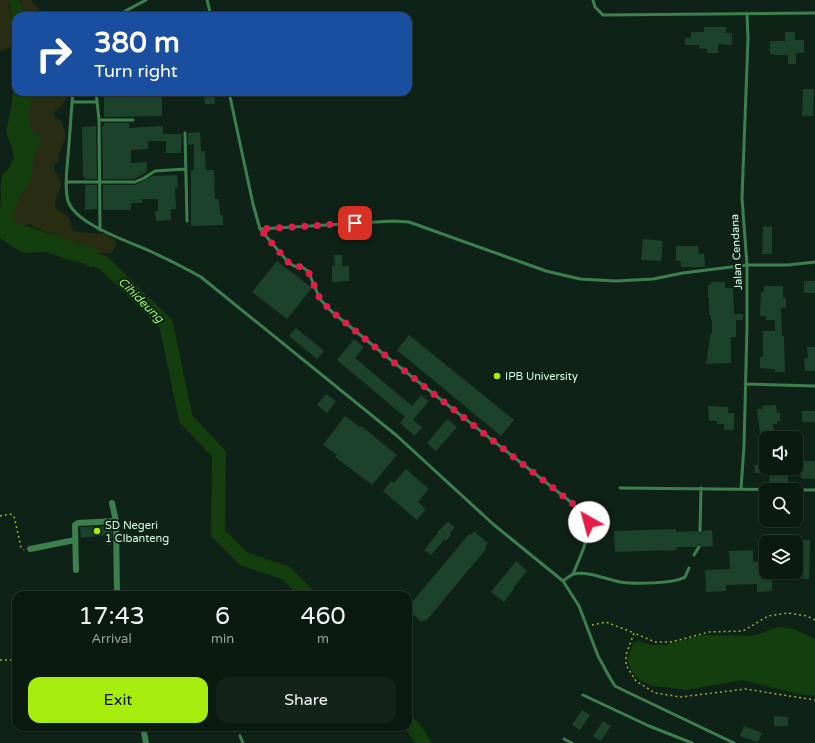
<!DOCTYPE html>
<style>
:root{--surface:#0b1a11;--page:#14231a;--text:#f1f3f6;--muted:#9aa19f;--line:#2b3831;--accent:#a7ee0e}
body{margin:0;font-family:"Varela Round",sans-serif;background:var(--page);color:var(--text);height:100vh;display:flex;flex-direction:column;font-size:15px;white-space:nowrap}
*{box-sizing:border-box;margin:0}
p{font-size:13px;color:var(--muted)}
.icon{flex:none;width:22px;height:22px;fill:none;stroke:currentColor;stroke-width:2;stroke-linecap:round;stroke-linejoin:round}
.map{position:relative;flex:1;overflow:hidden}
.panel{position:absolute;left:12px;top:591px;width:400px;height:140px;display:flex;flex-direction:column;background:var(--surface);border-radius:12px;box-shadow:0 1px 3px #0004,0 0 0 1px var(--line)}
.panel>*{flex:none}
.top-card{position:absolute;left:12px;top:12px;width:400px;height:84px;border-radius:12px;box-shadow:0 1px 3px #0004,0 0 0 1px var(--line);background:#1a4fa0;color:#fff;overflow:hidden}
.buttons{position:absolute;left:759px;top:431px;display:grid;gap:8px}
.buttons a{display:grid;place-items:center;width:44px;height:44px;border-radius:8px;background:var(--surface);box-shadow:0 1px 3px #0004,0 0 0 1px var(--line);font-size:20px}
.pin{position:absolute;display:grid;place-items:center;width:34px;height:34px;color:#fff;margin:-17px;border-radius:8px;box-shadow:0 2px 6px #0006}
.me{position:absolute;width:44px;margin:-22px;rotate:322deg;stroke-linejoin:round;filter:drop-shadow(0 0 3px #0008)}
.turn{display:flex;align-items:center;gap:14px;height:84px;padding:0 16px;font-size:18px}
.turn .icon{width:52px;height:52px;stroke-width:2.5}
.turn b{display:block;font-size:28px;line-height:34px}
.eta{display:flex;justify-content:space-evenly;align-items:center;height:68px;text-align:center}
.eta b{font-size:24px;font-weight:600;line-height:28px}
.button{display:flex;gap:8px;margin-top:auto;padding:8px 16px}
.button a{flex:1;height:46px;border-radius:12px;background:var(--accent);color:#111;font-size:16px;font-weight:600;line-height:46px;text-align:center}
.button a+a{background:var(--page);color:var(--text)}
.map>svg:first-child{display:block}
</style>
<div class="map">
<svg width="815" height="743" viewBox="0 0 815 743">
<rect width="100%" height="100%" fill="#0f2217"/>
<!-- green -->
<path fill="#272c13" d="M0,0H9C10,16 21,30 14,46L0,51Z
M19,0H32C34,5 38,6 40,10L45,12L47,16H26L22,9Z
M34,92H68C67,101 61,107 54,112L55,118L61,121L63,125L66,136L60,151L58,162L54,165V170C71,193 51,190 56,209L65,214L69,218L72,229L77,232L105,234L115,240L116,245L111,254L92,252L34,227L30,224L18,227C5,207 9,205 25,190L28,135L26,122L28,118L29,106Z"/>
<!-- water -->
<path fill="#143e0d" d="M9,0H19L22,9L26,16H16V37L15,29Z
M16,50V92H34C29,108 25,117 34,133L39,135L41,140C39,146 36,151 34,158C32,169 32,182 24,191C19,197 11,198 6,204L10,215L17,223L98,250L91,268L83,263L69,260L47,252L24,253L16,249L0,238L1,180L2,175L9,168L14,158L12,149L6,132L12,104L14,81L13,72V62Z
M778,627L794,629L815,639V696L802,695L742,680L687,690L652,686L636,678L627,661L633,643L639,641L651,645H665L702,635L753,636Z"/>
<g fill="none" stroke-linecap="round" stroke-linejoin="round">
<!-- river -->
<path stroke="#143e0d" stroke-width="14" d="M2,226L15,188V181
M77,254L104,263L166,324L186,419L219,454L218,533L244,559L286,573L308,595
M408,723L412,726L424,743"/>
</g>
<!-- building -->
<path fill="#1c422c" d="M704,27H726V33H732V45L718,44V53H707V49L699,48V45H685V38H691V32H704Z
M785,32H795V40H804V53H796V64H788V55H774V54H770V41H785Z
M803,89H814L813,116H802Z
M104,92H162V116L104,117Z
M204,92H214L215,104H205Z
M104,123H129V128L163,126V134H182L181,153H166V141H148V149L131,150V163L147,162V172L134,179H103L102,126H104Z
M96,126L97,179H85V177H83L82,127Z
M200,132L201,151H205L206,170H214L215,199H219L220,215H223V225L191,226V170H194V144L188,145V134L189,133Z
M177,175L178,188H175L176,209H171V220L156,221L155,211H158V199H142V203H131V210H103V185H135L152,176Z
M85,185H97V209L85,210Z
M763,226L772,227V254H762Z
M643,239L663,241L661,261L641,260Z
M676,246H698L699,254H704L705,267H681V261H676Z
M334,255H342V266H349V281L332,282V266H335Z
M277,261L312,288L287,319L252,292Z
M804,281H815V293H804Z
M711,282H725V288H733L734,314H743V320H736V337H731V363L706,364L708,350L709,347L710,334H712V320H711V315H709V297H708V285H711Z
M764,286H783V298H786V308H781L782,336H784L785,372H775V369L760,368V357H763V331H775V320H766V316H760L761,292H764Z
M296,328L324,351L317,359L289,336Z
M409,335L514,420L501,436L397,350Z
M354,339L364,347L355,358L412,406L421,395L429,401L413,420L422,427L415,436L400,423L405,417L337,360Z
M807,347H815V371H805L804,359L808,358Z
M326,394L336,401L327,413L317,405Z
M776,405L777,413L780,412V421L777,422V424H773L774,436L763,437V433H760L757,409H763L762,406Z
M708,406L728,407V413H734V430H724V424H717V421H709Z
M802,411H815V422H802Z
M345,416L360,427L361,426L371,434L397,455L372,485L335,457L337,455L323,445Z
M447,419L457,427L436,451L427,443Z
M805,461H815V479L801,478V470H799V462Z
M766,464V468H787L788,482L770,483L769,475H762V473H755L754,465Z
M406,469L429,489L418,502L426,509L417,520L383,491L391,481L394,483Z
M448,522L455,527L450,533L451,535L446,541L445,539L431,555L424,550L438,533L437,532Z
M112,526V544L108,545L107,535L81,538L80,527Z
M676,529V532L697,531L700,534L702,533L703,531L712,530L713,546L702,547L699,544L696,547H676L677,550L615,552L614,531Z
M474,531L488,543L485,547L486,549L426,621L424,620L422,622L409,611L411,608L409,606L469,534L471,535Z
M796,540H810L809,579L794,578V572H796Z
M753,550V562L763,561V569H766V572H772V591L757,592V584L726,585V591L706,592L705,570L730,569L729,551Z
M516,561L527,571L513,588L514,589L504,602L491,592Z
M582,710L590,715L580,730L572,725Z
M774,716L788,717V726H774Z
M603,721L611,726L601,741L593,736Z
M744,726L762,733L758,742L740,736Z"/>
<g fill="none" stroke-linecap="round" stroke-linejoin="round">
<!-- path -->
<path stroke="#9bae36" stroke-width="1.5" stroke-dasharray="2 3" stroke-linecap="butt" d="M0,516L10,514L14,516L21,547L24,550
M815,620L807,616L788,613L768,616L743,631L709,632L671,642H655L634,633L626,655V665L636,681L655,693L681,697L745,689L815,700
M592,625L606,622L634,633
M0,660H14L16,672"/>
<!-- service -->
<path stroke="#3d7f4e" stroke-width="3" d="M207,0L211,16
M593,0L595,7L603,15L815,13
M116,16L146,0
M73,92C71,113 70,134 68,156C67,170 64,187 68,201C76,225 131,242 152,252C169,260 185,268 201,277L396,435L493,524L563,581L579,606L598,656L610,678L615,686L623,690L734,743
M96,92L99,120H133
M229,92L253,204L260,229L393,221L409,222L546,271L580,279L616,281L653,279L683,273L747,265H788L815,262
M72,102H97
M99,120L100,230
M185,133L187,221
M66,182H135L144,178L155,171L185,169
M260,229L288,262L294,266L302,267L308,271L320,299L331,311L392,361L586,514C593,534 580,556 573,574
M745,384L815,386
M620,488L815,490
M741,489L744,446L747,327V265L742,198L748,39L747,14
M700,531L701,488
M694,555L699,547
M563,581C566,579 570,575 574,574C589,571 605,579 620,582C633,584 673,584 685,577L689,568
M583,695L649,726L692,743
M240,736L243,743
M564,739L572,743"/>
<!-- minor -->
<path stroke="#3d7f4e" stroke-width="6" d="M112,503L116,521L117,595
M30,549L75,540
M76,570L75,525L78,523L116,521
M143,727L146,743"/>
</g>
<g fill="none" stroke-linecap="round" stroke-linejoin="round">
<!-- route -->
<path stroke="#e11d48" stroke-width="7" stroke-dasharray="0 12.6" d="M355,223L260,229L288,262L294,266L302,267L308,271L320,299L331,311L392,361L586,514L589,522"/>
</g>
<!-- markers -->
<g fill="#a7ee0e" stroke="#0f2217" stroke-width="1.5">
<circle cx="497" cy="376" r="4"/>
<circle cx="97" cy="531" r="4"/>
</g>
<g text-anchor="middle" stroke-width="4" stroke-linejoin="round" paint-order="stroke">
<!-- street labels -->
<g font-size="11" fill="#d3fce1" stroke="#0f2217">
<text transform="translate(736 252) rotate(-93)" y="4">Jalan Cendana</text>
</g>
<!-- poi labels -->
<g font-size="11" fill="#d3fce1" stroke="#0f2217" text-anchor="start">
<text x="505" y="380">IPB University</text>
<text x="105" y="529">SD Negeri<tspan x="105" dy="13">1 CIbanteng</tspan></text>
</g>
<!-- water labels -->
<g font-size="12" font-style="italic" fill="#95f668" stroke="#0f2217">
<text transform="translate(141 300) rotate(45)" y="4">Cihideung</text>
</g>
</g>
</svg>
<div class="buttons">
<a><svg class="icon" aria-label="sound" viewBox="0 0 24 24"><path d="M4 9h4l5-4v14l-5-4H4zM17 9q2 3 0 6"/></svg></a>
<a><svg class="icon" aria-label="search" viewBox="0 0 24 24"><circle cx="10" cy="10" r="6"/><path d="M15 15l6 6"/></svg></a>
<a><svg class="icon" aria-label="layers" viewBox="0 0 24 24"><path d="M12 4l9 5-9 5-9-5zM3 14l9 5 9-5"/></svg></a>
</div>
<div class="pin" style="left:355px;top:223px;background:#d93025"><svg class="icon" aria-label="arrive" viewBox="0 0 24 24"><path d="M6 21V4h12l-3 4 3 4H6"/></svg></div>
<svg class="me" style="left:589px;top:522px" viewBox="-20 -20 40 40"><circle r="19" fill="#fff"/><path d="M0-13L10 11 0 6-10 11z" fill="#e11d48"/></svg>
<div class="top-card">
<div class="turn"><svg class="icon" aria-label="right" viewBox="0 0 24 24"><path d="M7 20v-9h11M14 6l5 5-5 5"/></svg><div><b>380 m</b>Turn right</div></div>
</div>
<section class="panel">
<div class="eta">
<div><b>17:43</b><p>Arrival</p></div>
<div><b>6</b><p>min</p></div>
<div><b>460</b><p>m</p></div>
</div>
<div class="button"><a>Exit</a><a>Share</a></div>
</section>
</div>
